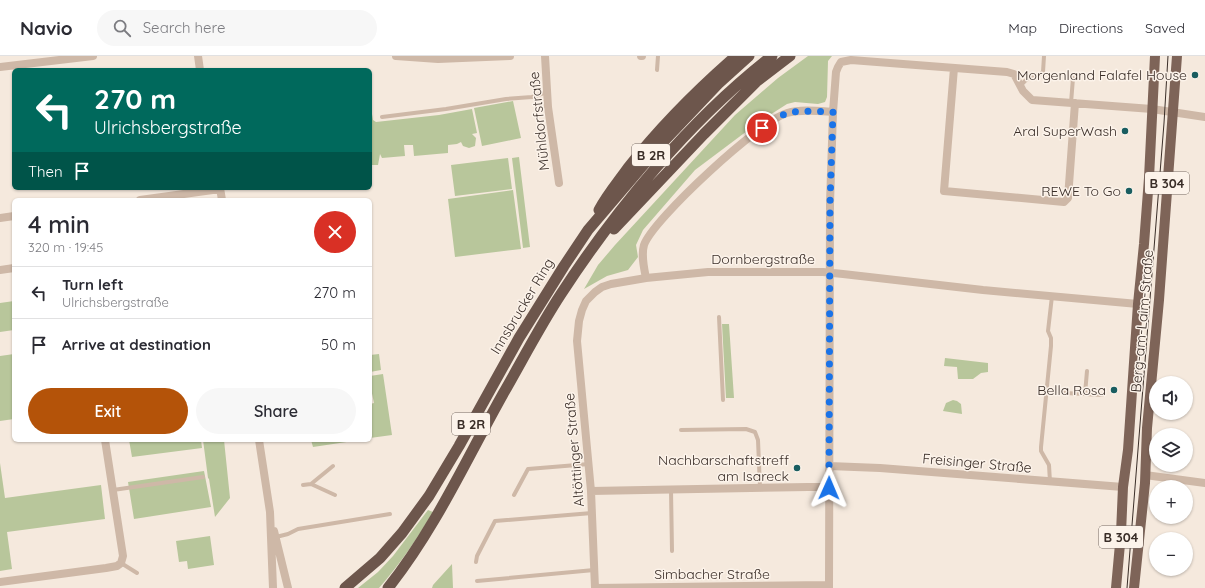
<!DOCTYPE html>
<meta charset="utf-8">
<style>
:root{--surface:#fff;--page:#f7f7f7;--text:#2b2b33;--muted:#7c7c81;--line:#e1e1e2;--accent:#b45309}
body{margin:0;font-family:Quicksand,sans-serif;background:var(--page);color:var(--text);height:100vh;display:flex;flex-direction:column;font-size:15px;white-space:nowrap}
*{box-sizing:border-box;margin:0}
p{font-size:13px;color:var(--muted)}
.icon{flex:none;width:22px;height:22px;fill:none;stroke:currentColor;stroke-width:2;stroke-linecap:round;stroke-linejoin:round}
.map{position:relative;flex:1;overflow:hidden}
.details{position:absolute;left:12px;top:142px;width:360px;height:244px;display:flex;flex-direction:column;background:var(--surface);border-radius:6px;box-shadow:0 1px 3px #0004}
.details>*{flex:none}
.banner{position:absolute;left:12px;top:12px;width:360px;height:122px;border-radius:6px;box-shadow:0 1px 3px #0004;background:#00695c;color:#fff;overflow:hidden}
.tools{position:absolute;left:1149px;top:320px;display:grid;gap:8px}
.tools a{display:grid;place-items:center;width:44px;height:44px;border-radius:50%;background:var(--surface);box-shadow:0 1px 3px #0004;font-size:20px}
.pin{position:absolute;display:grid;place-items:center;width:34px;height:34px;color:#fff;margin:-17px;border:2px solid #fff;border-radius:50%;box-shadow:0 1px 4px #0007}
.me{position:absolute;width:44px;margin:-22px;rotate:1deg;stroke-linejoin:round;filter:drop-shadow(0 0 3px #0008)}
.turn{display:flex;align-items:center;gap:14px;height:84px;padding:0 16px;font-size:18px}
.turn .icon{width:52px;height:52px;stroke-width:2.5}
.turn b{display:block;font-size:28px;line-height:34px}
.then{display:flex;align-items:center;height:38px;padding:0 16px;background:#0003;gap:8px;font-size:15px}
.round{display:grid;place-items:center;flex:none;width:42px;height:42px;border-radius:21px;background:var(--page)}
.head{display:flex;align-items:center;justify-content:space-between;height:68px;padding:0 16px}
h1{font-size:24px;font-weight:600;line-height:30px}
.action{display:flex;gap:8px;margin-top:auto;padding:8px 16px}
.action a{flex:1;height:46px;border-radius:24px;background:var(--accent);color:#fff;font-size:16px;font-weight:600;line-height:46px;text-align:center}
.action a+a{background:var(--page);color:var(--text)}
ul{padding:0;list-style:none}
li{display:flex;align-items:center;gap:12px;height:52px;padding:0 16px;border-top:1px solid var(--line)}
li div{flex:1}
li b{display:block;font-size:15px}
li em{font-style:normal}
header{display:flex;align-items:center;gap:24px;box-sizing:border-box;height:56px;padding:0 20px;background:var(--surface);border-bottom:1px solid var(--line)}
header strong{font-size:19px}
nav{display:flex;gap:22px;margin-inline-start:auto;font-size:14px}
.search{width:280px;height:36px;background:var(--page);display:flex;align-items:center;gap:10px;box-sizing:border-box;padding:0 14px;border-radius:22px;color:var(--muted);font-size:15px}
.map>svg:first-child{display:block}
</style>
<header>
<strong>Navio</strong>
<div class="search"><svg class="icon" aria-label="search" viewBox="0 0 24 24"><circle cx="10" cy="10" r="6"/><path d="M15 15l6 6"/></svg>Search here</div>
<nav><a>Map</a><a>Directions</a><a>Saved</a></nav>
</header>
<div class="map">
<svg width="1205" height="532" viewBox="0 0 1205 532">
<rect width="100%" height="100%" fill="#f5e9dd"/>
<!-- green -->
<path fill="#b8c69b" d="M808,0H832L828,5L827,41L825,46L818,48L795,46L787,48L759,66L695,114L643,174L636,189L638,201L628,214L607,220L584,233L598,209L615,189L735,59L778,22Z
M513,45L521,82L482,90L474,52Z
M370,46L373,64L376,66L439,59L472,53L477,77L472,78L476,82L475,90L469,92L463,90L461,86L457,88L448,89V97L414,100L413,89H404L405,100L382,102L380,98L378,109H370Z
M519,101L530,191L523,192L512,102Z
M508,102L512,133L455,140L451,109Z
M513,134L521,193L455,201L448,143Z
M14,245V274L0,276V247Z
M722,268H729L734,342H726Z
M14,298V363L0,365V300Z
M379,298L381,314L370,316V299Z
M945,302L988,307V316L981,317L973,323H958L957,311L944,310Z
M383,318L392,379L370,382V348L374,347L370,328V320Z
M953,344L957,345L961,348L962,358L943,355L946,347Z
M129,384H201L202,392L132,401Z
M203,384H224L230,442L215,461L209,423L208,422Z
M311,384H360L313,391Z
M0,407L5,442L101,429L105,463L7,476L12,513L0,515Z
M204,415L211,451L134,463L128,426Z
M428,454L433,456C417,483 400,508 379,532H358L378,516L393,500Z
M210,480L214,509L188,513L187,505L179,506L176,485Z
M452,508L453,532H432L433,529Z"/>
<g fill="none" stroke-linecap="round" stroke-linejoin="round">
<!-- service -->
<path stroke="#ceb8a7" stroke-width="4" d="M657,14L658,0
M1021,29L1030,20L1039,19L1043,16L1044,0
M1071,47L1073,22
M382,61L446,53L506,43L532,41L547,36
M719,261L723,344
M1047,334L1066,337L1102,339
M1085,338L1087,315
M681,374L746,373L755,376L758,384L760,432
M1050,426L1049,409L1041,395V391L1051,290V282L1048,275L1052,240
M311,428L335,439
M303,429L311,428L333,410
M113,434L203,421
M671,434L672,495
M514,439L528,413L589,408
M276,481L288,478L298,473L390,458
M476,506L477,500L495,465L592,457
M121,507L137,517
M477,525L594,514"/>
<!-- minor -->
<path stroke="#ceb8a7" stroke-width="8" d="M198,0L200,14
M396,0L438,3L510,0
M545,0L548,51L559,127
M641,0H642
M0,11L93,0
M954,12L944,135L1064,146L1068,142L1075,47
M220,132L222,144
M140,144L220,133
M0,162L14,160
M0,214L14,212
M646,222C644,212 641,199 644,189C653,163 761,64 787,57C801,53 818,55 833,56
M259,384L270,456L273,532
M829,410L880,412L1123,431
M1145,419L1205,427
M591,435L808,431H829
M274,475L288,532
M0,526L106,512L117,510L121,507L123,500L105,384
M595,532L591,435L577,285L579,265L582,254L586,245L595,236L602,231L611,228L646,222L708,216H823L843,218L983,234L1138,248
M595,532L829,529
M829,532L830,147L833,56L836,16L838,11L841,6L851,4L1007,16L1014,18L1023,35L1032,44L1152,53L1205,61"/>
<!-- primary -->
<path stroke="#7e6458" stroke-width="10" d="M1116,532L1121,477L1123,431L1128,394L1138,248L1144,188L1149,122L1155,0
M1134,532L1145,427L1147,372L1159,244L1177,0"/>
<!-- trunk -->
<path stroke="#6d564c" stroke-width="11" d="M599,154C607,139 618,126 628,112C660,71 697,34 736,0
M614,173L704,78L756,26L790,0
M345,532L380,502L402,477L429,440L459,390L519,282L564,210L588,174L663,86L718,28L749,0
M388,532C435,473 466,404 503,338C522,305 540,270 561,238C617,152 691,63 772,0"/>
<!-- tram -->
<path stroke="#3a2e28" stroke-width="1" d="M1127,532L1164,67L1168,0"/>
</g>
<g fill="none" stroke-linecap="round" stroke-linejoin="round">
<!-- route -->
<path stroke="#1a73e8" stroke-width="7" stroke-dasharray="0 12.6" d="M762,72L786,57L801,55L833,56L830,147L829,432"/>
</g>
<!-- markers -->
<g fill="#195d60" stroke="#fcf3ea" stroke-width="1.5">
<circle cx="1195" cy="19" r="4"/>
<circle cx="1125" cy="75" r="4"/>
<circle cx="1129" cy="135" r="4"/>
<circle cx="1114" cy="334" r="4"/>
<circle cx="797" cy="412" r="4"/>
</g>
<g text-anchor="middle" stroke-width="3" stroke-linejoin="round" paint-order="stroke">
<!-- shield labels -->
<g fill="#fcf3ea" stroke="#746962" stroke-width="1">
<rect x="632" y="88" width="38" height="22" rx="3"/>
<rect x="1145" y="116" width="44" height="22" rx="3"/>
<rect x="452" y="357" width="38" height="22" rx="3"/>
<rect x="1099" y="470" width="44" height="22" rx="3"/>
</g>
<g font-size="13" font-weight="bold" fill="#3a2e28">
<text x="651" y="104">B 2R</text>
<text x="1167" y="132">B 304</text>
<text x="471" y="373">B 2R</text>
<text x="1121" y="486">B 304</text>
</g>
<!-- poi labels -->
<g font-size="14" fill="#3a2e28" stroke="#fcf3ea" text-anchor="end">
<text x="1187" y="24">Morgenland Falafel House</text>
<text x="1117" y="80">Aral SuperWash</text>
<text x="1121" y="140">REWE To Go</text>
<text x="1106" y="339">Bella Rosa</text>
<text x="789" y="409">Nachbarschaftstreff<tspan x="789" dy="16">am Isareck</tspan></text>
</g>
<!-- street labels -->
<g font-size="14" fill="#3a2e28" stroke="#fcf3ea">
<text transform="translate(539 65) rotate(-96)" y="5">Mühldorfstraße</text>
<text x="763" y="208">Dornbergstraße</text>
<text transform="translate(522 250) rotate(-59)" y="5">Innsbrucker Ring</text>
<text transform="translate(1142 265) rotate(-85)" y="5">Berg-am-Laim-Straße</text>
<text transform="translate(574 394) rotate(-95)" y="5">Altöttinger Straße</text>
<text transform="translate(977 407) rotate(5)" y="5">Freisinger Straße</text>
<text x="712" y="523">Simbacher Straße</text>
</g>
</g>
</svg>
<div class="tools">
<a><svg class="icon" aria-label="sound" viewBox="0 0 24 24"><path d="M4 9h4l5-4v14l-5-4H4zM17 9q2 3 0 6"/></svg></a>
<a><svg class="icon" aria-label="layers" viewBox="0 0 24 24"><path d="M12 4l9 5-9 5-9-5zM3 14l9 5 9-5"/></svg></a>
<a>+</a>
<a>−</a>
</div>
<div class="pin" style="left:762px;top:72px;background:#d93025"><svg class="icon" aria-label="arrive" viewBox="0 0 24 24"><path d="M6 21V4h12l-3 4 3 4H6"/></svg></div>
<svg class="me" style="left:829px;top:432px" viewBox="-20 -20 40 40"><path d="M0-17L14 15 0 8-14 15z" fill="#1a73e8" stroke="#fff" stroke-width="4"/></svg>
<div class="banner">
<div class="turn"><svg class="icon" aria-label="left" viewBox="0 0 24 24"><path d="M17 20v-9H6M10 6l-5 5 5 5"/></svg><div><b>270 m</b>Ulrichsbergstraße</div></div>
<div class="then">Then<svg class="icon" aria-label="arrive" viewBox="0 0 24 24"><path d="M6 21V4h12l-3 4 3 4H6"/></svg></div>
</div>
<section class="details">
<div class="head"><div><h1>4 min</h1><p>320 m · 19:45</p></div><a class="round" style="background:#d93025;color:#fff"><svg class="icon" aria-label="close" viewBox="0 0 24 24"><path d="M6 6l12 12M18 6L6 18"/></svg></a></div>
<ul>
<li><svg class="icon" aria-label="left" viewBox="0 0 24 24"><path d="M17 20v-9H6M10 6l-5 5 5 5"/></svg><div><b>Turn left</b><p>Ulrichsbergstraße</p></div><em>270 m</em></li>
<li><svg class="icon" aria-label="arrive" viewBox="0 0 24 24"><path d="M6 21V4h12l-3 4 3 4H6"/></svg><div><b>Arrive at destination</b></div><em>50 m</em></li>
</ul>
<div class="action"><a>Exit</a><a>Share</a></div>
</section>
</div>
